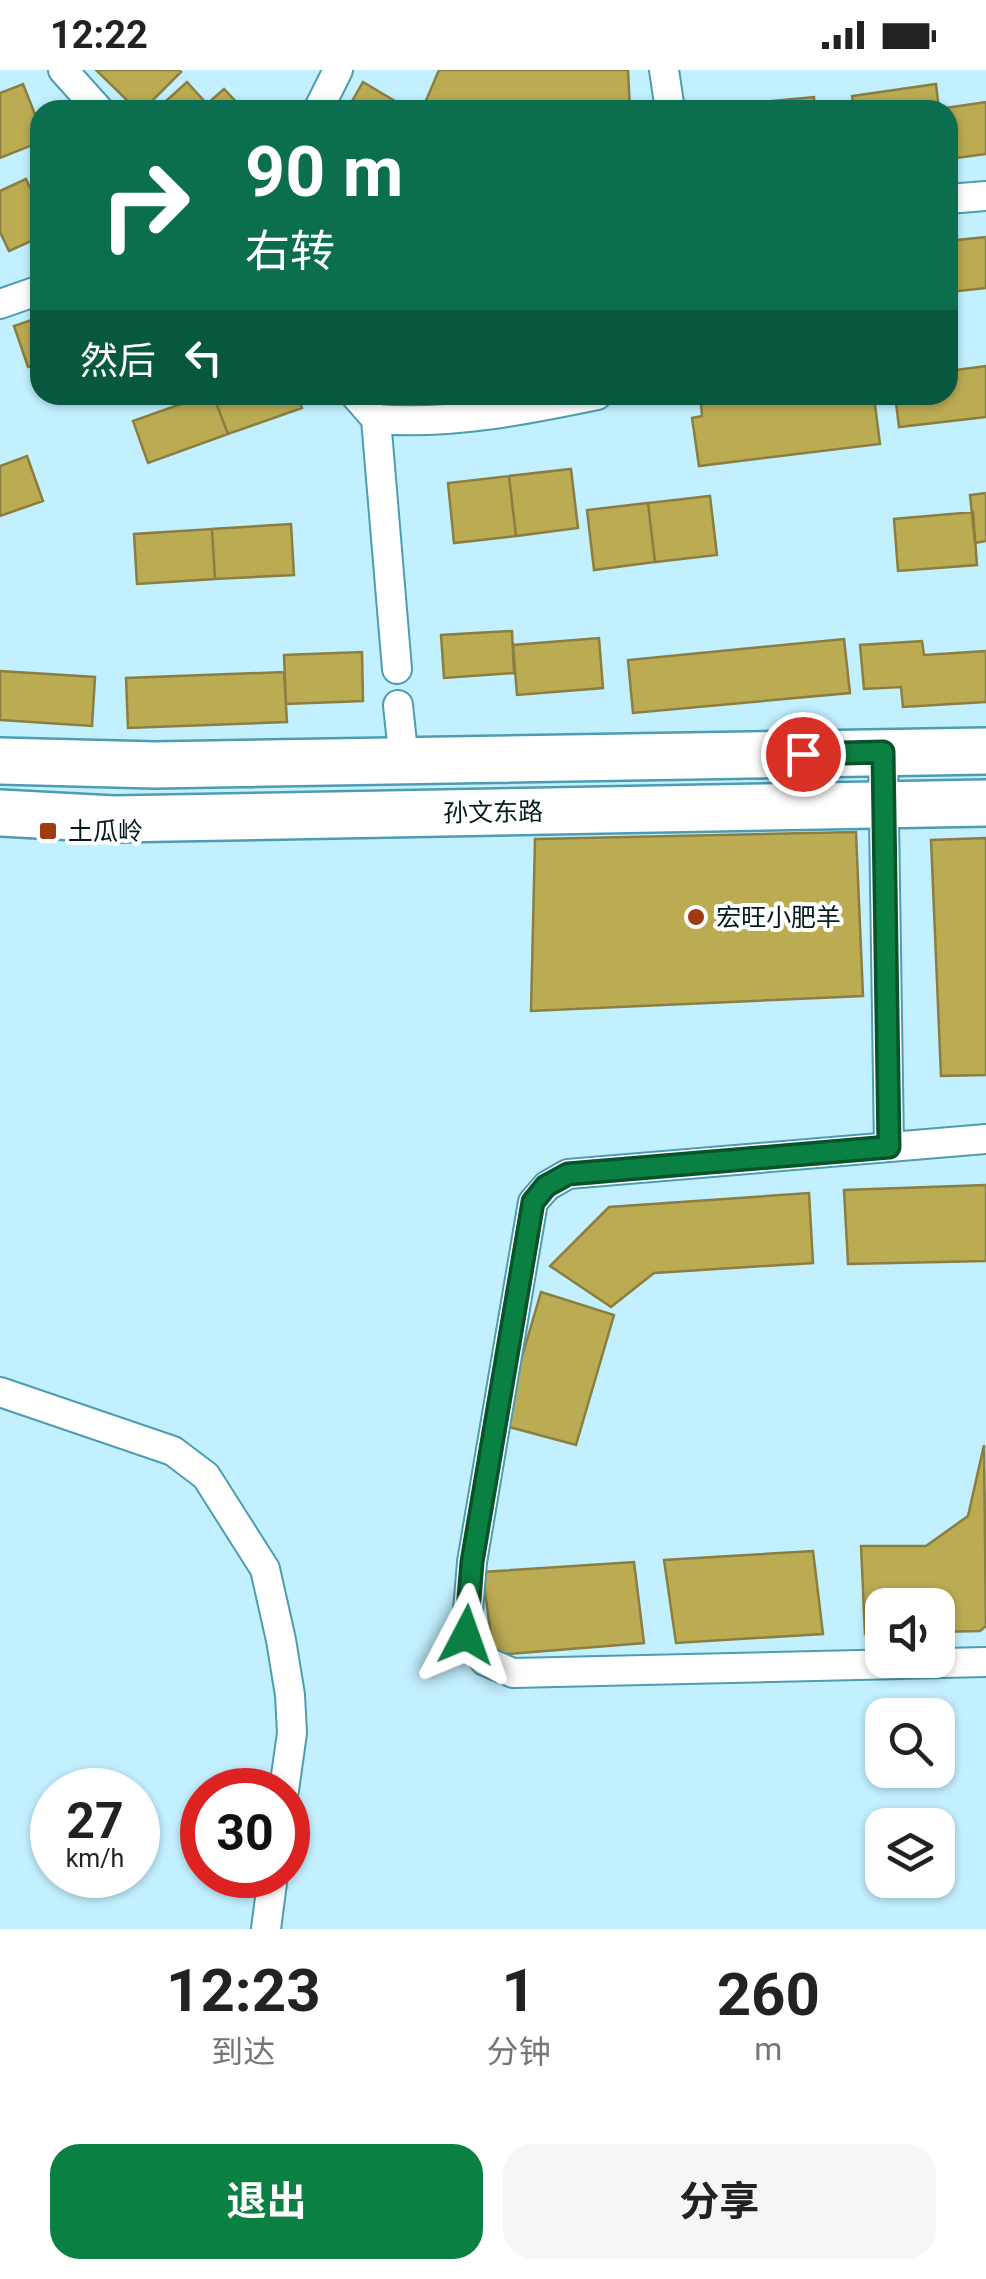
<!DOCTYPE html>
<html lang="zh">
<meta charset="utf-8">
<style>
:root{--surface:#fff;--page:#f6f6f6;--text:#222;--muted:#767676;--accent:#0b8043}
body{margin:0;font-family:Roboto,"Noto Sans SC",sans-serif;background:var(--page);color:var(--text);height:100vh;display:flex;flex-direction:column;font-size:38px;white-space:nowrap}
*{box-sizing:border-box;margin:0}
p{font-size:32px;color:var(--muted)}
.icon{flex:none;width:55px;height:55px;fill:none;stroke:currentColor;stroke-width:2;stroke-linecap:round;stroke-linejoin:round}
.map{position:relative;height:1859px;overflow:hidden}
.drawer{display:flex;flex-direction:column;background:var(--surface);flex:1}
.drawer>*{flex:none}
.top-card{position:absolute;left:30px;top:30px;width:928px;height:305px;border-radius:30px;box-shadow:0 2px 8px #0004;background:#0b6e4f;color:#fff;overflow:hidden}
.fabs{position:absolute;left:865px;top:1518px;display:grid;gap:20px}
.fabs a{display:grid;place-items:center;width:90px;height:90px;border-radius:20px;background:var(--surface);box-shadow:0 2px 8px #0004;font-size:50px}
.speed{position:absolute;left:30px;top:1698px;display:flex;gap:20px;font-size:50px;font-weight:700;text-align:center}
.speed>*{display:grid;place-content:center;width:130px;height:130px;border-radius:50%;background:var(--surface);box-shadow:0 2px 8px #0004;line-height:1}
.speed small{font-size:25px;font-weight:400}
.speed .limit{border:15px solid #d22;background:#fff;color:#111}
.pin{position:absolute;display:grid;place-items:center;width:85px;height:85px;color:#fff;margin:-42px;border:5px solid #fff;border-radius:50%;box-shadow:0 2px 10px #0007}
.me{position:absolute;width:110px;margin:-55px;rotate:4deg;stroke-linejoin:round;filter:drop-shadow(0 0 8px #0008)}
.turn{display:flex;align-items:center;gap:35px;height:210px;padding:0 50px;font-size:45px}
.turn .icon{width:130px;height:130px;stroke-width:2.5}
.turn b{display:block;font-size:70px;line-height:85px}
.then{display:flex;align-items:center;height:95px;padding:0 50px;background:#0003;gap:20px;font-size:38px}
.eta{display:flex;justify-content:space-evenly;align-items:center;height:170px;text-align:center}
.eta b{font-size:60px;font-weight:700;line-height:70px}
.action{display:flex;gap:20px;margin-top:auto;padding:20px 50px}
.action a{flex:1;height:115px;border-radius:30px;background:var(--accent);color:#fff;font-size:40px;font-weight:700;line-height:115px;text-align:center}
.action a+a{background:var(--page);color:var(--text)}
.status{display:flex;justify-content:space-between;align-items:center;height:70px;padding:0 50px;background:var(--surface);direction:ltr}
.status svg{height:28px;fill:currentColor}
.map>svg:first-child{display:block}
</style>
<div class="status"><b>12:22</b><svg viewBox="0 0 49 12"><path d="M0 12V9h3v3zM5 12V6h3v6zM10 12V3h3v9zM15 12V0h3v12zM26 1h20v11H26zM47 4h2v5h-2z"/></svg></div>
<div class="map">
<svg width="986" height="1859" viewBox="0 0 986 1859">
<rect width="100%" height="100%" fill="#c3f0ff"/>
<!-- building -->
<path fill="#bbab53" stroke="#8a7e40" stroke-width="2.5" d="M96,0H179L181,2L143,40H137Z
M439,0H628L630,40H422Z
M187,12L207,34L224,19L241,37L238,40H156Z
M363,12L405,37L404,40H347Z
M23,14L40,57V72L0,88V23Z
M936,14L939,40H854L852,26Z
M814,27L815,40H689V39Z
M986,32V84L948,89V40L939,39Z
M26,109L40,139V167L9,181L0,162V121Z
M986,167V218L948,222V171Z
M40,247V293L28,297L14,256Z
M986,296V347L899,357L895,325H948V301Z
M206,325H213L228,364L148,393L133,351Z
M213,325H297L302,338L228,364Z
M718,325H760V328L781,325H862L863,328L874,327L880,374L699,396L692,348L702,346L701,333L719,331Z
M27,386L43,431L0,446V396Z
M571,399L578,458L516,466L509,406Z
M509,406L516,466L454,473L448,413Z
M986,423V471L975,473L970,425Z
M710,426L717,485L655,492L648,433Z
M648,433L655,492L594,500L587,440Z
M973,442L977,495L898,501L894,449Z
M291,454L294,505L215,509L212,459Z
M212,459L215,509L137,514L134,464Z
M512,561L514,603L444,608L441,565Z
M599,568L603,618L517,625L513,575Z
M844,569L850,623L633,643L628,590Z
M922,571L924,585L986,581V632L903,637L901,617L864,619L860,575Z
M362,582L363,631L286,634L284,585Z
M0,601L95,607L92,656L0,650Z
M284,602L287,652L128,658L126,608Z
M856,762L863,926L531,941L535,769Z
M986,768V1005L941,1006L931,770Z
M986,1115V1191L848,1194L844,1120Z
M809,1123L813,1193L654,1203L611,1237L550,1196L609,1137Z
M541,1222L614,1245L576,1375L502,1355Z
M984,1375L986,1556L980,1561L938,1562V1535H882V1563L865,1564L861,1476H926L968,1446Z
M813,1481L823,1564L676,1573L664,1490Z
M634,1492L644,1573L494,1585L482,1502Z"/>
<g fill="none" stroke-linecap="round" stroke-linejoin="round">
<defs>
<path id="street" d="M63,0L99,40
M664,0L670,40
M318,40L338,0
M948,129L986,126
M0,234L40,220
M355,325L376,349C450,355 525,340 597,325
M376,349L397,599
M398,635L404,692
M883,682L889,1077
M986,1069L568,1104L547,1116L533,1132L472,1492L466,1565L485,1591L513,1603L986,1592
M0,1322L173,1381L206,1406L265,1499L281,1570L290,1625L292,1663L284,1720
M266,1859L273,1805"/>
<path id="primary" d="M0,691L155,695L986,681
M0,743L114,749L986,733"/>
</defs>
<!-- street casing -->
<use href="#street" stroke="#4d9cb2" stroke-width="32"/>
<!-- primary casing -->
<use href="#primary" stroke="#4d9cb2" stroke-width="50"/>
<!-- street -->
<use href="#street" stroke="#fff" stroke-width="28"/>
<!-- primary -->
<use href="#primary" stroke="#fff" stroke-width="45"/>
</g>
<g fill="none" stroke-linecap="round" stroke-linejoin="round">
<defs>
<path id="route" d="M466,1565L472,1492L533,1132L546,1116L568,1104L889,1077L883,682L803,684"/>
</defs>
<!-- route casing -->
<use href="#route" stroke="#07532c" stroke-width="25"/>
<!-- route -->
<use href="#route" stroke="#0b8043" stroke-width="18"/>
</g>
<!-- markers -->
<g fill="#a03a13" stroke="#fff" stroke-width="4">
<rect x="38" y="751" width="20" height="20" rx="5"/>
<circle cx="696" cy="847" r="10"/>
</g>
<g text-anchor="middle" stroke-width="8" stroke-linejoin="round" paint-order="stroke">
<!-- street labels -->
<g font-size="25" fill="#021920" stroke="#fff">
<text transform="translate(493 742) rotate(-1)" y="9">孙文东路</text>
</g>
<!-- poi labels -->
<g font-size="25" fill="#021920" stroke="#fff" text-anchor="start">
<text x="68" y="770">土瓜岭</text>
<text x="716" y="856">宏旺小肥羊</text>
</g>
</g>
</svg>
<div class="fabs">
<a><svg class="icon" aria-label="sound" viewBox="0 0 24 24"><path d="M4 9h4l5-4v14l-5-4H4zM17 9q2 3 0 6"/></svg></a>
<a><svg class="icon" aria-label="search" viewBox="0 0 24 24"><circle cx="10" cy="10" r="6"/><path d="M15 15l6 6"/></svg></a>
<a><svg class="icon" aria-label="layers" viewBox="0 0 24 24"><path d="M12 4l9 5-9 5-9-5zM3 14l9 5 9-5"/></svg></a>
</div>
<div class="speed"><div>27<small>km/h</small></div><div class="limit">30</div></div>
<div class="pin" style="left:803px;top:684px;background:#d93025"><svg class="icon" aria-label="arrive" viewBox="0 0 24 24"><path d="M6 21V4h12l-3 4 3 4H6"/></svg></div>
<svg class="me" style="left:466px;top:1565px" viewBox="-20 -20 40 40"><path d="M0-17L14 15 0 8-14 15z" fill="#0b8043" stroke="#fff" stroke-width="4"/></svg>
<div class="top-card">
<div class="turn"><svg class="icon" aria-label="right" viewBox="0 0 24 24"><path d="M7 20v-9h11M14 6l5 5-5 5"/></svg><div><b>90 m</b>右转</div></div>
<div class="then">然后<svg class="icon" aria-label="left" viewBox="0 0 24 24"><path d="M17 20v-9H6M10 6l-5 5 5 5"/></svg></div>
</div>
</div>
<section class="drawer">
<div class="eta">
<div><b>12:23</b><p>到达</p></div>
<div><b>1</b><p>分钟</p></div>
<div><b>260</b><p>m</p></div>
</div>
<div class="action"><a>退出</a><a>分享</a></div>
</section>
